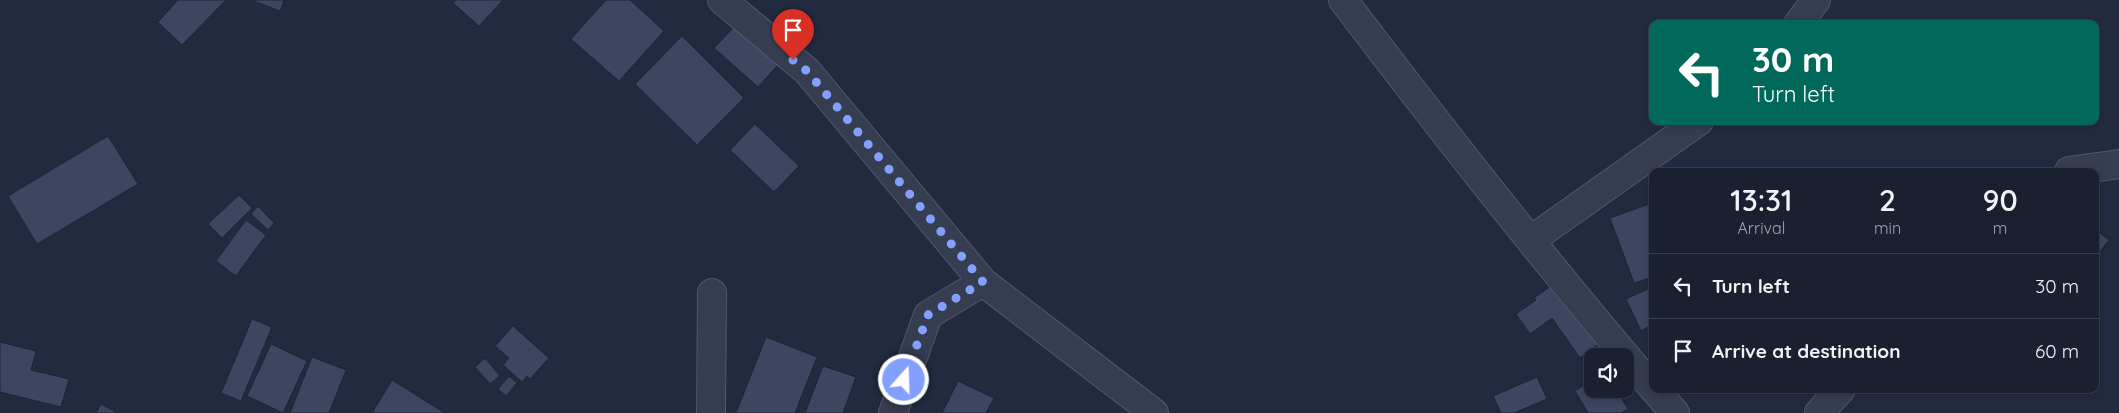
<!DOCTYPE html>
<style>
:root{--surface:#1a2030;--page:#272d3c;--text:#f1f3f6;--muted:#9fa3ab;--line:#383e4c}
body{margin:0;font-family:Quicksand,sans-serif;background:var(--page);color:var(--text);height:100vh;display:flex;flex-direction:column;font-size:19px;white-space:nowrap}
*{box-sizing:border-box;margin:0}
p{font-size:16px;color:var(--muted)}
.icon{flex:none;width:28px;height:28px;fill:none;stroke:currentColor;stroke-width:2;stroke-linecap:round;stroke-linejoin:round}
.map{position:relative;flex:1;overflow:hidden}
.side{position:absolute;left:1649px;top:168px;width:450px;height:225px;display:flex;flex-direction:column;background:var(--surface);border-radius:10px;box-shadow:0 2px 8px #0003,0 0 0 1px var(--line)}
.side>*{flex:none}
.guide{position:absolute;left:1649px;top:20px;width:450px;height:105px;border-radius:10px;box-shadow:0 2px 8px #0003,0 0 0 1px var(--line);background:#00695c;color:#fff;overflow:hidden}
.fabs{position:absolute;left:1584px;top:348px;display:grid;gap:10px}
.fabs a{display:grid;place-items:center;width:50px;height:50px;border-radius:10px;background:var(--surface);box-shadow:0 2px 8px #0003,0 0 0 1px var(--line);font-size:25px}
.pin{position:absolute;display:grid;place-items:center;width:42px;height:42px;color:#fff;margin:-51px -21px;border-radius:50% 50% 50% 0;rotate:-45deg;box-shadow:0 0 5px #0007}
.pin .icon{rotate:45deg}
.me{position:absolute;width:55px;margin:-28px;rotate:20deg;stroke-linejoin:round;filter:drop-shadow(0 0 4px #0008)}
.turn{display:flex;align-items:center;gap:18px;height:105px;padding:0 20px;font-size:22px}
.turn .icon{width:65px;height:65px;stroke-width:2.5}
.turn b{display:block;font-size:35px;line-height:42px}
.eta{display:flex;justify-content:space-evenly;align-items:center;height:85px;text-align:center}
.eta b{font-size:30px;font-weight:600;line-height:35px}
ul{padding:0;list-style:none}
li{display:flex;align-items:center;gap:15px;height:65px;padding:0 20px;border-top:1px solid var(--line)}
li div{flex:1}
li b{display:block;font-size:19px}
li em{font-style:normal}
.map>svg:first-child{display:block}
</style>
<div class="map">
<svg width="2119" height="413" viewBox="0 0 2119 413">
<rect width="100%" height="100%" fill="#222a40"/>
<!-- building -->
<path fill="#3d4661" stroke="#1d2437" d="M178,0H224L225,1L182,45L158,22Z
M251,0H284L280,11Z
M456,0H503L479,26L453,3Z
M606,0H630L664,31L619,81L571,39Z
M735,26L778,65L758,87L714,48Z
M682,36L744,98L697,145L635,84Z
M755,124L799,166L774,192L730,150Z
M108,136L138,184L37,244L8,196Z
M239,195L252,208L222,238L208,224Z
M1652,203V277L1634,283L1610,218Z
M258,206L274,223L268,230L251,214Z
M246,220L266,235L236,276L216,261Z
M2095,229L2109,240L2095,258Z
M1555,283L1600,343L1580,358L1552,318L1530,334L1516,314L1536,300L1534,298Z
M1652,287V325L1641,331L1626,299Z
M252,319L272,327L241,401L221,393Z
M513,326L549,358L530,379L527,376L522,382L503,365L509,358L495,346Z
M766,337L817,357L795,413H736Z
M0,342L36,351L31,370L69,379L61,407L0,392Z
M271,344L307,361L283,413L247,396Z
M312,357L346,370L329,413H290Z
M485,358L500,376L490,384L475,367Z
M823,366L856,377L843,413H805Z
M509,376L517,383L506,396L498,389Z
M1537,377L1547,399L1514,413H1501L1493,396Z
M392,380L445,413H372Z
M1592,380V389H1616L1628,409L1621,413H1588L1575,391Z
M958,381L994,398L986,413H942Z
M101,404L118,413H96Z"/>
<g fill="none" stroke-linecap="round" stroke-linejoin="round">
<defs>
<path id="minor" d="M722,0L807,71L983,282L1154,413
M1343,0C1443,132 1545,262 1652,387
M1798,24L1816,0
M2069,171L2119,164
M1531,240L1699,121
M1654,389L1675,413
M711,413L712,293
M893,413L928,315L983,282
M1819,413L1841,389"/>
</defs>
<!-- minor casing -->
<use href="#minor" stroke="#51586b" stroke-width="30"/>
<!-- minor -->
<use href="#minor" stroke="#363d50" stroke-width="28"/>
</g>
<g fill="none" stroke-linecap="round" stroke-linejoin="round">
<!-- route -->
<path stroke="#83a0ff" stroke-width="9" stroke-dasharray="0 16.2" d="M793,60L807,71L983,282L928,315L904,380"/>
</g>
</svg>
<div class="fabs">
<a><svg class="icon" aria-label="sound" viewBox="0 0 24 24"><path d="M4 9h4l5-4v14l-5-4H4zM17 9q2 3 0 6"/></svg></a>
</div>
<div class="pin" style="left:793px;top:60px;background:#d93025"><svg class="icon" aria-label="arrive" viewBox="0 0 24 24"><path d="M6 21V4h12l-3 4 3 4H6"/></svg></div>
<svg class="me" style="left:904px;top:380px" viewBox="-20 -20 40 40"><circle r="17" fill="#83a0ff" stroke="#fff" stroke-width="3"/><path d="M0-11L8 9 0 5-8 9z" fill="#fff"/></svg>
<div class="guide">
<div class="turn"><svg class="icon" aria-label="left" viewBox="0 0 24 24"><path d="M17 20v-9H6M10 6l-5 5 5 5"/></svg><div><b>30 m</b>Turn left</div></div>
</div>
<section class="side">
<div class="eta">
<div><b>13:31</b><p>Arrival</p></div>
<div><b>2</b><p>min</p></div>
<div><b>90</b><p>m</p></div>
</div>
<ul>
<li><svg class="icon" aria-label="left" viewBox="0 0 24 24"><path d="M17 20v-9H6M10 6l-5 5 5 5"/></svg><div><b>Turn left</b></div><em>30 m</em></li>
<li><svg class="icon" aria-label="arrive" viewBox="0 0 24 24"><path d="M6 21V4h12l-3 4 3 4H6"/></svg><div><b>Arrive at destination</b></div><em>60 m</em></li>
</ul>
</section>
</div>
